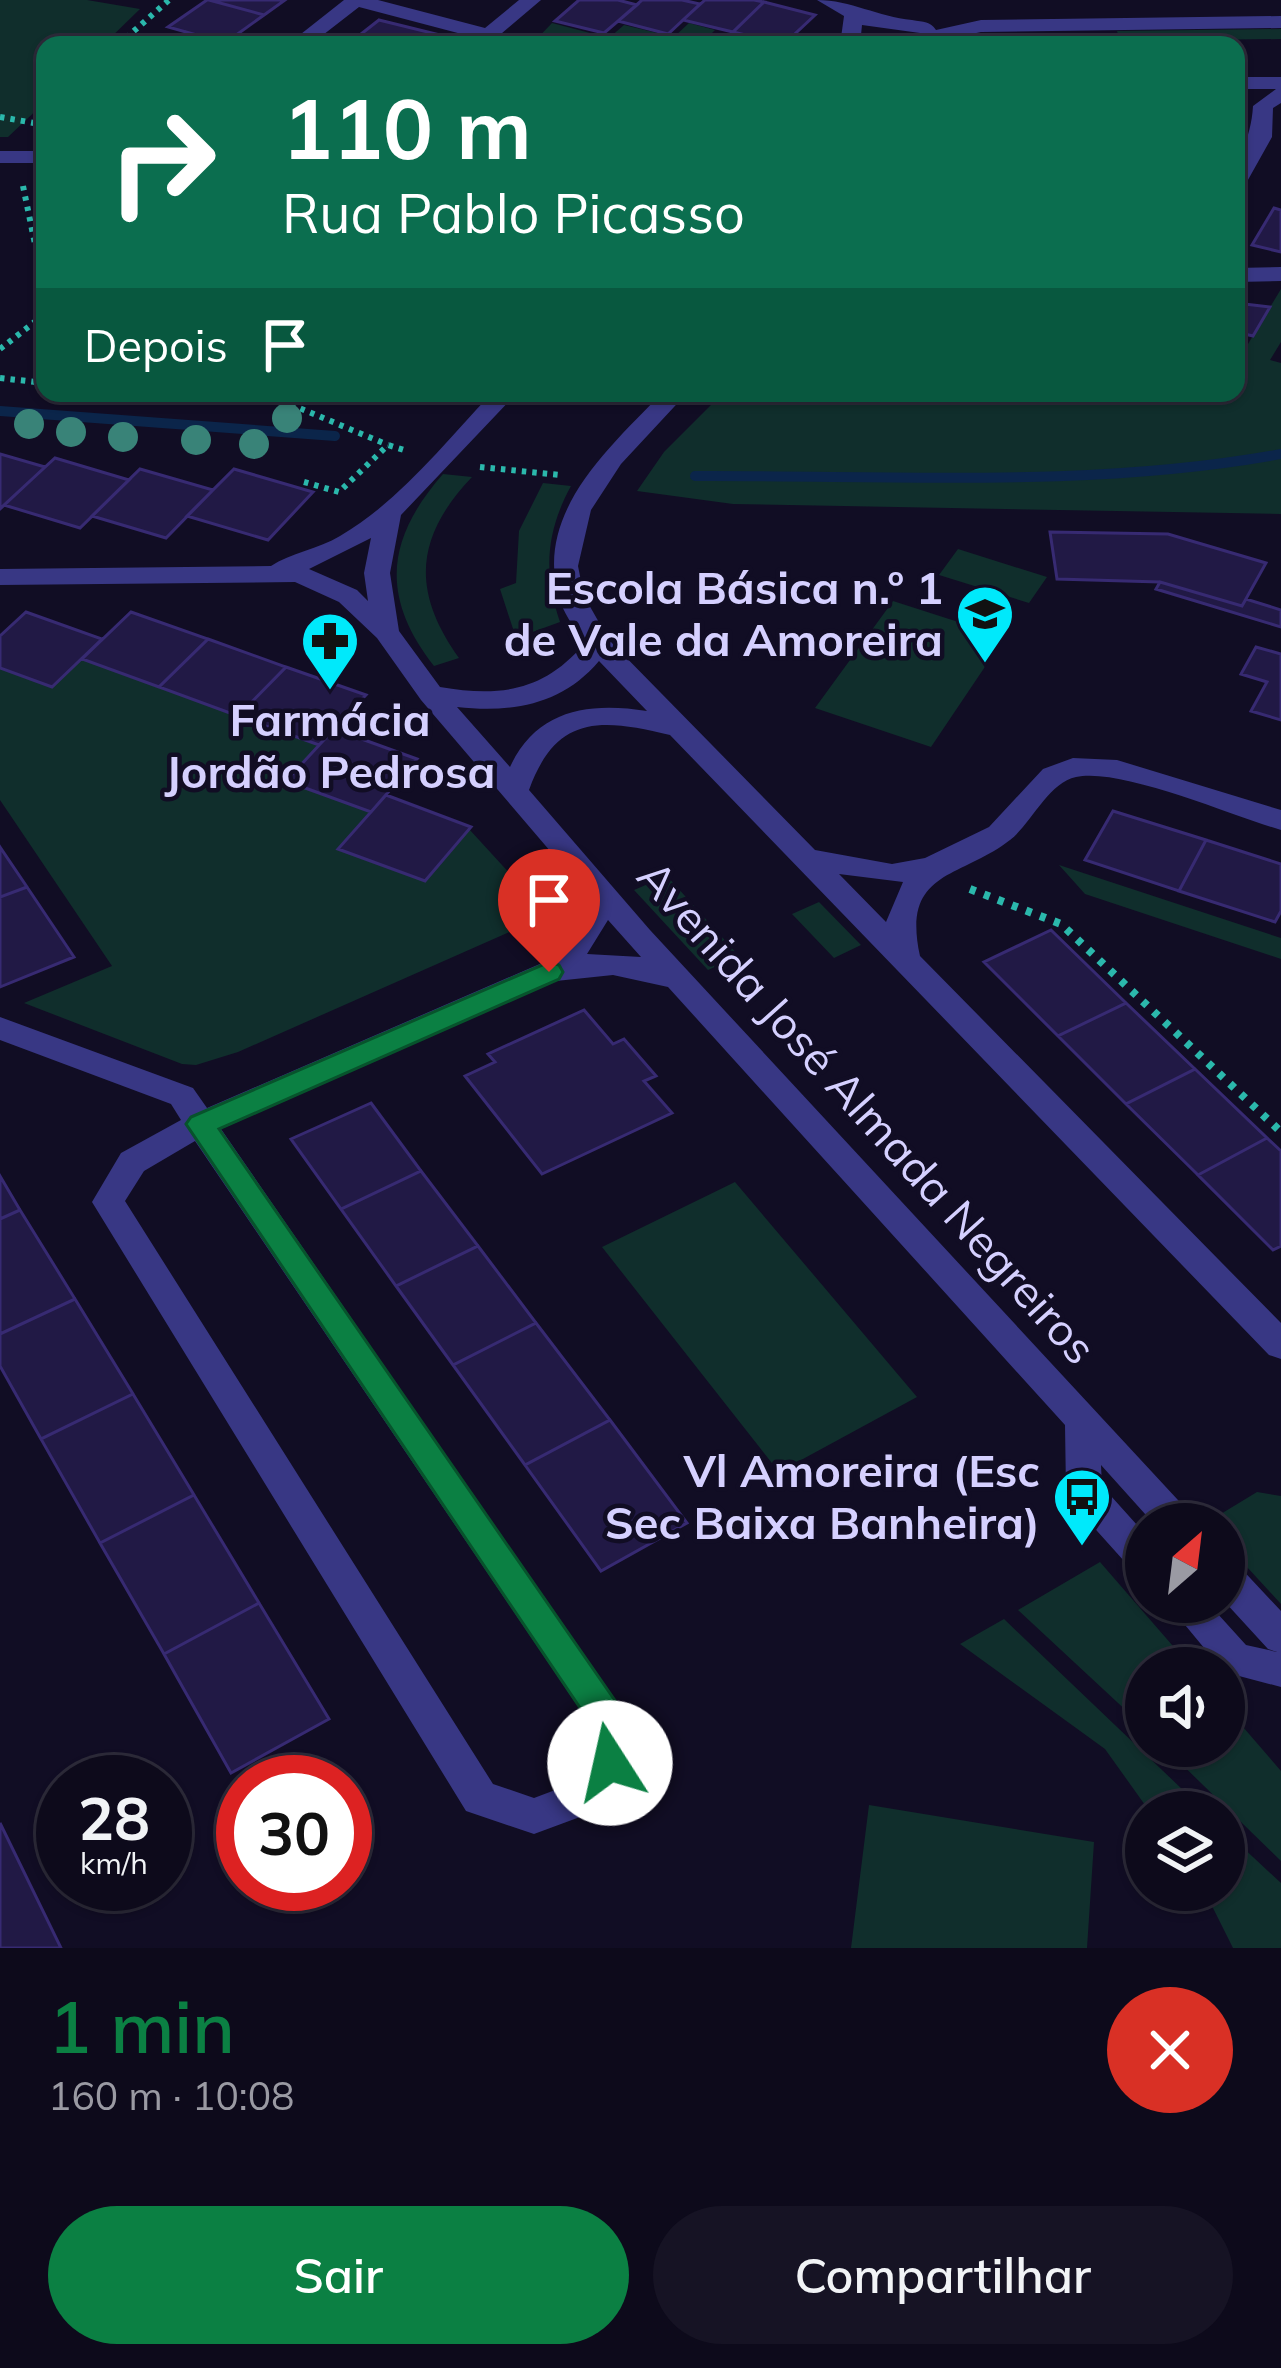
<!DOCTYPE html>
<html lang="pt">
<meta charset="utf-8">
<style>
:root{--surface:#0d0a1b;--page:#161324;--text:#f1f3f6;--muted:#9a9aa3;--line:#2d2b3a;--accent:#0b8043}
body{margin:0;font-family:Mulish,sans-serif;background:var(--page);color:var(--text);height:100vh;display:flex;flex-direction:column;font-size:45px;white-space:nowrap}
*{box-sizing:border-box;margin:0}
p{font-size:39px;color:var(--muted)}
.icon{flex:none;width:66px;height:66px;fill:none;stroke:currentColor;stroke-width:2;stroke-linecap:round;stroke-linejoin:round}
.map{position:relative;height:1948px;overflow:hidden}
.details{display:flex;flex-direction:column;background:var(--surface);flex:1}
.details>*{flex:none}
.hud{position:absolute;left:36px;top:36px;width:1209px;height:366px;border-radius:24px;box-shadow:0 3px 9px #0004,0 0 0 3px var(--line);background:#0b6e4f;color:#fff;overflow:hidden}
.needle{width:78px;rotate:28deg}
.tools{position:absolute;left:1125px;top:1503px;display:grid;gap:24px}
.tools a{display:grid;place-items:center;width:120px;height:120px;border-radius:50%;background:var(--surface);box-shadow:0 3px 9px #0004,0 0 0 3px var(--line);font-size:60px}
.speed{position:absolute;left:36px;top:1755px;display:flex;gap:24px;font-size:60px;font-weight:700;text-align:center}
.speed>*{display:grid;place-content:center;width:156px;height:156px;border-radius:50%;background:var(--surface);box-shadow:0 3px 9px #0004,0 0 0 3px var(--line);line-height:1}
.speed small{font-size:30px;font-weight:400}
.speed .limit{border:18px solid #d22;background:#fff;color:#111}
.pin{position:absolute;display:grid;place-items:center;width:102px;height:102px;color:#fff;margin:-123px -51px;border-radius:50% 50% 50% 0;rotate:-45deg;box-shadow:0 0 12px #0007}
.pin .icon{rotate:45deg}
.me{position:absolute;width:132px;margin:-66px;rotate:350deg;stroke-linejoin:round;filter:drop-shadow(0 0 9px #0008)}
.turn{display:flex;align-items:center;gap:42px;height:252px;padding:0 48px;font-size:54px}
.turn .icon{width:156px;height:156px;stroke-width:2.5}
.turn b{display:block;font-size:84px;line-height:102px}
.then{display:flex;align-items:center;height:114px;padding:0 48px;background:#0003;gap:24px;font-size:45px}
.round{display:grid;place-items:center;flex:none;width:126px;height:126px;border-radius:63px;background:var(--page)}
.head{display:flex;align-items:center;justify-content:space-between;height:204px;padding:0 48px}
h1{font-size:72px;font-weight:600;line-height:90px;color:var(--accent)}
.action{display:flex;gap:24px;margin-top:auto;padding:24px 48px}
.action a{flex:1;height:138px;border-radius:72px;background:var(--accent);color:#fff;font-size:48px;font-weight:600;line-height:138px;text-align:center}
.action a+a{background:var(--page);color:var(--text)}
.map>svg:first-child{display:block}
</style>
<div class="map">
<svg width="1281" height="1948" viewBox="0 0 1281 1948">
<rect width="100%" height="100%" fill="#110d24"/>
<!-- green -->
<path fill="#102e2c" d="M0,0H87L140,9L103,45H45V102L8,137H0Z
M552,23L609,38L624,25L674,37L689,23L715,30L711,34L718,38L710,45H594L577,41L572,45H531Z
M1281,29V39L1120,41L1117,31Z
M1281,289V342L1270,360L1281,363V514L733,504L637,491L664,452L723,393H1236V364Z
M443,474L472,477C415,537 411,591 459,658L434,666C380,597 386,539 443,474Z
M543,483L571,486C546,532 543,572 560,622L516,638L500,589L516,583L519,531Z
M958,549L1047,577L1029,603L939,575Z
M893,601L1005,637L931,747L815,708Z
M82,659L319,745L371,812L339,849L425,881L469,829L548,915L238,1052L196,1065L182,1064L24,1003L112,966L0,800V668L52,687Z
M1059,865L1281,938V959L1085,894Z
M667,876L739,956L708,970L634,890Z
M819,902L861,945L834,958L792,914Z
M735,1182L917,1397L779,1472L602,1247Z
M1257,1492L1281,1496V1604L1224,1542V1524L1206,1523Z
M1100,1562L1192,1668H1146V1729L1018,1610Z
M1004,1619L1206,1812H1150L1105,1749L960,1644Z
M1224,1705L1281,1771V1861L1163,1746H1224Z
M869,1805L1094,1842L1087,1948H851Z
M1224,1830L1281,1883V1948H1233L1204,1890H1224Z"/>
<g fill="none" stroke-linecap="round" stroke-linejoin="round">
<!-- stream -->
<path stroke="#0b254a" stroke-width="10" d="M0,411L335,436
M695,476C889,475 1090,489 1281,454"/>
</g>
<!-- building -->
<path fill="#211945" stroke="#372a72" stroke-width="3" d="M207,0H209L264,15L225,43L168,27Z
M209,0H285L264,15Z
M579,0H618L637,5L604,33L555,21Z
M642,0H682L700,4L668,34L618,21Z
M705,0H754L764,2L733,32L683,20Z
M764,2L815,15L784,44L733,32Z
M379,20L440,35L428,45H347Z
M186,32L225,43L233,45H168Z
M1274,208L1281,210V252L1252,245Z
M1236,303L1270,307L1253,336L1236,332Z
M0,454L45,467L0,509Z
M55,458L129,480L80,528L4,505Z
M140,469L213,490L166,538L92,516Z
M234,469L313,492L268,540L187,516Z
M1050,532L1168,534L1266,563L1242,606L1160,582L1057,579Z
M1160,582L1242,606L1246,599L1281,610V627L1156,589Z
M26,612L102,639L52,687L0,668V636Z
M131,612L208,639L159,687L82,659Z
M208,639L286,667L238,716L159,687Z
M1256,647L1281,654V720L1251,711L1267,682L1241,674Z
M286,667L366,695L319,745L238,716Z
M334,729L417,759L371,812L286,781Z
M386,795L471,827L425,881L338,849Z
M1113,811L1206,840L1179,891L1085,860Z
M1206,840L1281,864V911L1275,922L1179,891Z
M0,847L27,887L0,897Z
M27,887L74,957L0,987V897Z
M1051,930L1126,1003L1058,1036L984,962Z
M1126,1003L1195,1069L1126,1104L1058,1036Z
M584,1010L613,1044L624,1039L656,1076L644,1081L672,1113L542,1174L465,1076L495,1062L488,1054Z
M1195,1069L1267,1138L1198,1175L1126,1104Z
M371,1103L421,1171L341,1209L291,1139Z
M1267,1138L1281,1151V1246L1273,1250L1198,1175Z
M421,1171L478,1246L396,1286L341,1209Z
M0,1176L20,1210L0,1219Z
M20,1210L75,1299L0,1334V1219Z
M478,1246L536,1323L453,1365L396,1286Z
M75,1299L133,1394L41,1439L0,1366V1334Z
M536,1323L610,1420L525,1465L453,1365Z
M133,1394L194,1495L100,1543L41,1439Z
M610,1420L687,1523L601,1571L525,1465Z
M194,1495L259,1603L164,1654L100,1543Z
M259,1603L329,1719L231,1773L164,1654Z
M0,1823L61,1948H0Z"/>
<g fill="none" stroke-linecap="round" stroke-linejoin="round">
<!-- path-far1 -->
<path stroke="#2bb8ac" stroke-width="6" stroke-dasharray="4.5 6" stroke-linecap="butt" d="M118,45L169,0
M0,117L40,124
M23,186L35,244L45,258
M0,349L45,314
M0,378L45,383
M144,393L289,399
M287,393L297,407L388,445
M480,467L560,475
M304,482L339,492L388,445L407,451"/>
<!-- path -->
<path stroke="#2bb8ac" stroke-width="8" stroke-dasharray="6 9" stroke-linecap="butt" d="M970,889L1061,924L1281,1132"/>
<!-- minor -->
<path fill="#383784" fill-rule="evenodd" d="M344,0H378L485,28L519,0H541L488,45H466L473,37L359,7L310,45H287Z
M817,0C851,0 878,17 912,20C924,22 930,21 936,30L981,20L1281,16V28L981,32L920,45H882L920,33L862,25L860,45H840L844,16Z
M1236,77H1281V103L1273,108L1272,137L1244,187L1236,188C1236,155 1251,142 1253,106L1276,89H1236Z
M0,151H45V163H0Z
M1281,267V281L1236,282V268Z
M492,393H517L401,515L390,573L399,631L440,687C499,697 543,692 584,644C575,628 562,612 558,594C536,511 610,447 662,393H687L621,464L591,510L578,566L584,596L609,640L815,850L892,864L925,858L989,827L1043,769L1073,758L1117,760L1281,810V830C1233,816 1120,767 1076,777C1048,783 1031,824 1010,840C960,879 901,870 920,956L1281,1323V1359L1269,1355L670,735C600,718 556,715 529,790L650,930L1190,1513L1195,1524H1154L1101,1465L1102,1486L1146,1535V1576L1133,1571L1071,1502L1066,1491L1065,1425L668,987L613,975L556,981L221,1129L632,1726L629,1763L607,1807L534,1834L466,1811L92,1202L121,1153L181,1120L171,1104L0,1040V1017L193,1088L207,1108L542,963C572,930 587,928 574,879L421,700L377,638L339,602L295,582L0,585V569L271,566C290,553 319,549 340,536C400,501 444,443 492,393ZM371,538L364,573L368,601L357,590L309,569ZM599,661L647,711C589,702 537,709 510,767L457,707C512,713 562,705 599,661ZM839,874L903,882L886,922ZM608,920L641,957L587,954ZM195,1141L594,1730L591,1760L579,1781L534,1798L493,1784L125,1201L144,1171Z
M1224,1559L1237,1564L1281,1611V1687L1224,1672L1166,1602H1207L1246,1645L1277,1652L1268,1649L1224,1601Z"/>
</g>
<!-- trees -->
<g fill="#398378">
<circle cx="287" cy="418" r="15"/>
<circle cx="29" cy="424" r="15"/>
<circle cx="71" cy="432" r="15"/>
<circle cx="123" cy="437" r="15"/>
<circle cx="196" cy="440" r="15"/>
<circle cx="254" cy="444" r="15"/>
</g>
<!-- route -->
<path fill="#0b8043" stroke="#07532c" stroke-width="3" d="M549,962L559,965L563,972L559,979L219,1129L625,1715C633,1733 630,1757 622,1774L610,1779L597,1774L592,1763L595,1730L186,1124L191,1117Z"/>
<!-- icons -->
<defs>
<symbol id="school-pin" viewBox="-11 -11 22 30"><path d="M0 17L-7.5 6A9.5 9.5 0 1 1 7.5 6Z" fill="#00e9fb" stroke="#110d24"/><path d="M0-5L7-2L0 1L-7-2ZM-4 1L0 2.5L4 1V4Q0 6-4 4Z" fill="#111"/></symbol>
<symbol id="pharmacy-pin" viewBox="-11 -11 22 30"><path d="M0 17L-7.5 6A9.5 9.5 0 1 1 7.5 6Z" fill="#00e9fb" stroke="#110d24"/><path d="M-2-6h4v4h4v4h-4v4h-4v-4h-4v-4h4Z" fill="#111"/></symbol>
<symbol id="bus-pin" viewBox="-11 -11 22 30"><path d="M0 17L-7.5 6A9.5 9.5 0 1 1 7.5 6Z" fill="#00e9fb" stroke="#110d24"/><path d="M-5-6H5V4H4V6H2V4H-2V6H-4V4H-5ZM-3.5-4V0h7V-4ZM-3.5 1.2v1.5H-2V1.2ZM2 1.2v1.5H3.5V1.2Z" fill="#111"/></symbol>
</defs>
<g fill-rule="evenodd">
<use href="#school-pin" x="952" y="581" width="66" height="90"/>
<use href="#pharmacy-pin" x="297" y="608" width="66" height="90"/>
<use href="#bus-pin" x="1049" y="1464" width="66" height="90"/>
</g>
<g text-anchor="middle" stroke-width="9" stroke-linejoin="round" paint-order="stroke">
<!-- poi labels -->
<g font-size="45" font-weight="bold" fill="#d5d0ff" stroke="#110d24" text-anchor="end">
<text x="943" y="604">Escola Básica n.º 1<tspan x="943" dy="52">de Vale da Amoreira</tspan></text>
<text x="330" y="736" text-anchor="middle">Farmácia<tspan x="330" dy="52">Jordão Pedrosa</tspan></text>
<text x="1040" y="1487">Vl Amoreira (Esc<tspan x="1040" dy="52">Sec Baixa Banheira)</tspan></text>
</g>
<!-- street labels -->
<g font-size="45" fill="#d5d0ff" stroke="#110d24">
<text transform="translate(867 1112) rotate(48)" y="16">Avenida José Almada Negreiros</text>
</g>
</g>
</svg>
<div class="tools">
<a><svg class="needle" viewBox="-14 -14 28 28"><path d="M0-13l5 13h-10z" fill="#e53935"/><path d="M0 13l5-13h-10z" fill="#9a9aa3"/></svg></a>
<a><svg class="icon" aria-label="sound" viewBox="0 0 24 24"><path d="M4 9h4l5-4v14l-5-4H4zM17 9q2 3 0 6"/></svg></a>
<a><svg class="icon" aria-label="layers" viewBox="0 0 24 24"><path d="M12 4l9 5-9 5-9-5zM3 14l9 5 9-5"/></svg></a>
</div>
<div class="speed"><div>28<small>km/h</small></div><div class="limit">30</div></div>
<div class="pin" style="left:549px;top:972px;background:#d93025"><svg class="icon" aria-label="arrive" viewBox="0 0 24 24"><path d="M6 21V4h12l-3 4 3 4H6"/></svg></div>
<svg class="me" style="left:610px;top:1763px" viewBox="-20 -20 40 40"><circle r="19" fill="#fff"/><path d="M0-13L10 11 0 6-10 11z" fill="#0b8043"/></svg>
<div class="hud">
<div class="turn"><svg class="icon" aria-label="right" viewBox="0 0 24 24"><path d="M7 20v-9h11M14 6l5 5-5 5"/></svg><div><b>110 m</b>Rua Pablo Picasso</div></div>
<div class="then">Depois<svg class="icon" aria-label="arrive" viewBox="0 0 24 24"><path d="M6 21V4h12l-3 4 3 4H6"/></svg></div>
</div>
</div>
<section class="details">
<div class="head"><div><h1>1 min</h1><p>160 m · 10:08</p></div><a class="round" style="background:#d93025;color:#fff"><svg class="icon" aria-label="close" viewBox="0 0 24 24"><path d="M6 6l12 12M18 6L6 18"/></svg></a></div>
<div class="action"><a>Sair</a><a>Compartilhar</a></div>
</section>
